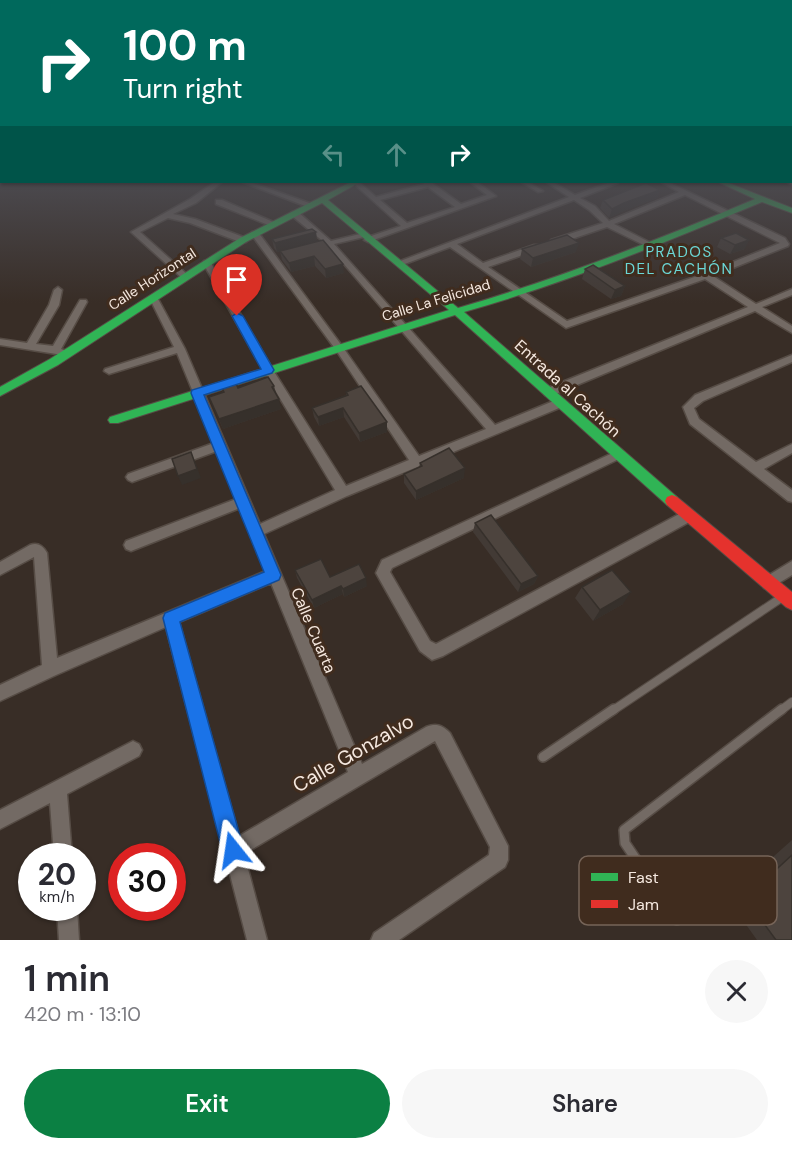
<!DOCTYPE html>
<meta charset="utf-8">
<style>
:root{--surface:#fff;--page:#f7f7f7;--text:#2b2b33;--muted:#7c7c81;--accent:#0b8043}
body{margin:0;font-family:"DM Sans",sans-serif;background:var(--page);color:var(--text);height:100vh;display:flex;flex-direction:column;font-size:22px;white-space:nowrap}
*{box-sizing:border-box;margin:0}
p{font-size:20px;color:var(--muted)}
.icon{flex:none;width:33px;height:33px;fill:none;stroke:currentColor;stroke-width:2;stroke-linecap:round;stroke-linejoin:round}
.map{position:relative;height:940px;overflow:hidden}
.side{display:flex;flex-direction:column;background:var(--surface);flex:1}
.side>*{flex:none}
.banner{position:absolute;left:0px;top:0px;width:792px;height:183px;box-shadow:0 2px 4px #0004;background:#00695c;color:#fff;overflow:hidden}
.speed{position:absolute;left:18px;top:843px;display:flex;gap:12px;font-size:30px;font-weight:700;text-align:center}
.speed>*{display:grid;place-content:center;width:78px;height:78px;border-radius:50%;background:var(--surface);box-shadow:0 2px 4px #0004;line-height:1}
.speed small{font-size:15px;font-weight:400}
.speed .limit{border:9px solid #d22;background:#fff;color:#111}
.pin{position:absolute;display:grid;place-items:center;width:51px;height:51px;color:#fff;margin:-62px -26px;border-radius:50% 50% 50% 0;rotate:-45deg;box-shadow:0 0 6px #0007}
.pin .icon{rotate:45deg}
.me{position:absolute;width:66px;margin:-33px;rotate:345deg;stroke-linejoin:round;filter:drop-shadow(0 0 4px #0008)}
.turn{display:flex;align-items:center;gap:21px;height:126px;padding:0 24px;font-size:27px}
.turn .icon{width:78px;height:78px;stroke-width:2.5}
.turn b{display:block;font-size:42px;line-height:51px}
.lanes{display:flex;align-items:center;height:57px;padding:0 24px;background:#0003;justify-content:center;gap:30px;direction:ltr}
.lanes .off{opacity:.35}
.round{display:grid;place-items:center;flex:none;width:63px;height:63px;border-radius:32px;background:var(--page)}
.overview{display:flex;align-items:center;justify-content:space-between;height:102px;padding:0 24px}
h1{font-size:36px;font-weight:600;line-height:45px}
.action{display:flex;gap:12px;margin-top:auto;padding:12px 24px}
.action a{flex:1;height:69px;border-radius:36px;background:var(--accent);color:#fff;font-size:24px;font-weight:600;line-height:69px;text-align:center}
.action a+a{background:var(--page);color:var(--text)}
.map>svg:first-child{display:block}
</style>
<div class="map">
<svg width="792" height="940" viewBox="0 0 792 940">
<rect width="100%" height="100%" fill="#382d26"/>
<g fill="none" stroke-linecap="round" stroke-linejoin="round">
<defs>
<path id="lane-far1" d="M612,711L781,598
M780,711L792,702"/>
<path id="lane" d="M543,757L614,709
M677,920L625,843L624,830L782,709"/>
<path id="street" d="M0,177H2V181H0Z
M790,180L792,184L788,183L787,182Z
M215,182H222L196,203L173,214L195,219L246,238V242H240L190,223L168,218L140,232L189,276L182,278L131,232L190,199Z
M242,182H250L315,205L308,207Z
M352,182H359L376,197L424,184L423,182L432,183L461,204L487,195L470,182H477L496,196L368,242L364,240L365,238L401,226ZM428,187L455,207L407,223L380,200Z
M521,182H528L543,191L538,192Z
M546,182H553L575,195L611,182H619L618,183L580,198L595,206L609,221L679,192L661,182H668L785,238L789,244L788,246L713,276L756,304L792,289V295L762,307L792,326V333L755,311L553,395H545L544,392L545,389L748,307L705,279L566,328L450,247L402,265L395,263L569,197ZM685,195L780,243L703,274L567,321L488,267L540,249V245H534L483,263L457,244L574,200L589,210L603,223L551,240V244H557L607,227L650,248H653V244L614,224Z
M216,200H222L278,224L271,226L216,204Z
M292,212H298L331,241L364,233V237L334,244L495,425L556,400H564L565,403L564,406L347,496L264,534L362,764L426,727C436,723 442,725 450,733L508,846V860L505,867L399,940H371L374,933L489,855L490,847L435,741L244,854L267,940H247L166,627L56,675L0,701V685L42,665L34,557L0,575V562L30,545C38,542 43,546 47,553L57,658L266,571L240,508L131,551L126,549L124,545L126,541L236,499L217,451L132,482L128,480L126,477L128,474L214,443L177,353L109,374L104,371L105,369L174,347L150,299L151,297L154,296L158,299L185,349L260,524L335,490L263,370L203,263L204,261L211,263L273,370L346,486L409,460L336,350L251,234L252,232H258L342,346L419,456L486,429L343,263L327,246L320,247V243L324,242L292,216ZM271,583L348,772L239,836L179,622Z
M58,287L62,290L59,305L36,344L53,346L80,300H86L87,302L61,349L69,352V356L0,345V339L27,343L49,305L54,290Z
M792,355V362L703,401L694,408L699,419L756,462L792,444V453L764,469L792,490V502L788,501L690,424L683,407L695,395Z
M617,451L621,452L623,455L621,458L392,568L390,572L430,641L436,644L683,512L688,511L693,512L694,516L693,520L443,656L432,660L420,651L376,573L382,560Z
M792,561V575L769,589L764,588L762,583L764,578Z
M133,741L139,744L142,750L139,756L67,794L72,856H54L50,803L0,829V810Z
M57,908H77L79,940H59Z"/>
<path id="fast" d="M351,182H360L328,200L458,308C560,278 658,240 755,199L718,182H726L792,208V213L762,202C664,243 566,283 464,312L677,497L679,501L677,505H667L455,315L118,423H110L108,420L110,417L449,310L322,203L246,242L58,365L0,396V387L50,359L240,238Z"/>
<path id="jam" d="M672,495L677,497L792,592V610L786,607L667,505L665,501L667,497Z"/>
</defs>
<!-- lane-far1 casing -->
<use href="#lane-far1" stroke="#564c45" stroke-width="10"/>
<!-- lane casing -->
<use href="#lane" stroke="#564c45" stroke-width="12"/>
<!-- street casing -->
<use href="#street" stroke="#564c45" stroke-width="3"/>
<!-- fast casing -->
<use href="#fast" stroke="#564c45" stroke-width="2"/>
<!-- jam casing -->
<use href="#jam" stroke="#564c45" stroke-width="2"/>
<!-- lane-far1 -->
<use href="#lane-far1" stroke="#736a64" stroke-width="8"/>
<!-- lane -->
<use href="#lane" stroke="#736a64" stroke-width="9"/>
<!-- street -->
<use href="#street" fill="#736a64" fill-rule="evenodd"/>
<!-- fast -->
<use href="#fast" fill="#30b455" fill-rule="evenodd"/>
<!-- jam -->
<use href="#jam" fill="#e5322d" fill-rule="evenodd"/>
</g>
<!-- wall -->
<path fill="#423a35" d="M660,190L657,198L621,212L609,218L600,208L603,200Z
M316,232L317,242L344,273L326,278L315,266L291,272L282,260L280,251L277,252L274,248L272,239Z
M721,238L745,249L730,254L717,247Z
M522,249L576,252L531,267L520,259Z
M585,269L625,286L621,296L611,299L582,279Z
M220,384L238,388L274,386L281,409L223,429L209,397L223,393Z
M346,392L387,432L360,442L344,417L319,426L314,417L312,408L346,395Z
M420,463L464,478L416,500L404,483V474L419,468Z
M475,523L538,576L534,584L518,592L473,532Z
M295,570L330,577L367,586L344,597L343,594L314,608L297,578Z
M582,587L623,604L593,621L575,598Z
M792,840V940H757L727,898Z"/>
<!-- shaded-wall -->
<path fill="#36302b" d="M660,190L657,198L621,212L609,218L612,209L624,203Z
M316,232L317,242L277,252L275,243Z
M749,240L745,249L730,254L735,245Z
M579,243L576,252L531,267L533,258Z
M314,256L315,266L291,272L289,263Z
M343,264L344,273L326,278L325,269Z
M625,286L621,296L611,299L615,290Z
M279,399L281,409L223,429L219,419Z
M343,408L344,417L319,426L318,417Z
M387,422V432L360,442L359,433Z
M191,452L201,478L182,485L178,476Z
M465,468L464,478L416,500V491Z
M538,576L534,584L518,592L521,584Z
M366,578L367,586L344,597L343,589Z
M341,586L343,594L314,608L312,600Z
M631,592L623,604L593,621L600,610Z"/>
<!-- building -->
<path fill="#4d443e" stroke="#36302b" stroke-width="1.5" d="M646,183L660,190L624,203L612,209L603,200Z
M312,229L316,232L275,243L272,239Z
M736,233L749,240L735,245L721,238Z
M567,235L579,243L533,258L522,249Z
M323,240L343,264L325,269L314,256L289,263L280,251Z
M593,265L625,286L615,290L585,269Z
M268,377L274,386L272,387L279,399L219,419L209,397L224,392L220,384L234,379L238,388Z
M361,386L387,422L359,433L343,408L318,417L312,408L348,395L346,392Z
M449,448L465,468L416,491L404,474L422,466L420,463Z
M191,452L197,469L178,476L172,459Z
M491,515L538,576L521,584L475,523Z
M321,559L330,577L359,564L366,578L343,589L341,586L312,600L295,570Z
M612,570L631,592L600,610L582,587Z
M792,855V940H776L745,898Z"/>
<!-- sky -->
<linearGradient id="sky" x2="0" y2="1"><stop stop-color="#1f1915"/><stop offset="0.56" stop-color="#4d4c52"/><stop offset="1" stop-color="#4d4c52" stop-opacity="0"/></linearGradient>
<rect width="792" height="303" fill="url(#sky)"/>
<!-- route -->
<path fill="#1a73e8" stroke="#114b97" stroke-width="1.5" d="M237,313L243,316L274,370L272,373L204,395L281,575L279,580L180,622L244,850L241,857L233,860L225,857L222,850L163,618L165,613L264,572L191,393L192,390L261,369L232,316Z"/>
<g text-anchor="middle" stroke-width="6" stroke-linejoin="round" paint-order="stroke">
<!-- far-street labels -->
<g font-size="14" fill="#f5e8df" stroke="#402c1e">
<text transform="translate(152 279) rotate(-33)" y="5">Calle Horizontal</text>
<text transform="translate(436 300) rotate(-17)" y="5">Calle La Felicidad</text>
</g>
<!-- far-neighbourhood labels -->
<g font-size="15" letter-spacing="1.5" fill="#6bd7d6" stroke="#402c1e">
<text x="679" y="257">PRADOS<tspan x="679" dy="17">DEL CACHÓN</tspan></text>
</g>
<!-- street labels -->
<g font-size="16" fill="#f5e8df" stroke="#402c1e">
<text transform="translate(568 388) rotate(42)" y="6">Entrada al Cachón</text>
<text transform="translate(314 630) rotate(67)" y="6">Calle Cuarta</text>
</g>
<!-- near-street labels -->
<g font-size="20" fill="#f5e8df" stroke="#402c1e">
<text transform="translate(353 753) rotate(-30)" y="7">Calle Gonzalvo</text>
</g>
</g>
<!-- legend -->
<rect x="579" y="856" width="198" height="69" rx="9" fill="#402c1e" stroke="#766458" stroke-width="1.5"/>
<rect x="591" y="873" width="27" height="8" fill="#30b455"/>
<rect x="591" y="900" width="27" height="8" fill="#e5322d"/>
<g font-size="16" fill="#f5e8df">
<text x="628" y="883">Fast</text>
<text x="628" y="910">Jam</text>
</g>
</svg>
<div class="speed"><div>20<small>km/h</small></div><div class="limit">30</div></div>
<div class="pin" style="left:237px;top:316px;background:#d93025"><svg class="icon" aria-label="arrive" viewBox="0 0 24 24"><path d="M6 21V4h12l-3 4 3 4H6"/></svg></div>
<svg class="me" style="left:233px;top:850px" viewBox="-20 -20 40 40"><path d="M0-17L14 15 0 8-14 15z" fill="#1a73e8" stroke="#fff" stroke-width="4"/></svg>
<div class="banner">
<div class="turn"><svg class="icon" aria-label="right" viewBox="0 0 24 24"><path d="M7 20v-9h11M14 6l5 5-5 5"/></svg><div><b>100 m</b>Turn right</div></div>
<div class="lanes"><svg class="icon off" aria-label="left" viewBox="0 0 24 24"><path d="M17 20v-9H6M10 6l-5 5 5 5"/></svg><svg class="icon off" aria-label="ahead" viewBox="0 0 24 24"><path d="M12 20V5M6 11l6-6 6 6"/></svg><svg class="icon" aria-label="right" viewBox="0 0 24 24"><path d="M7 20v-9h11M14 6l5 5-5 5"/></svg></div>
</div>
</div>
<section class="side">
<div class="overview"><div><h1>1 min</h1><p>420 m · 13:10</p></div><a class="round"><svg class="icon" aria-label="close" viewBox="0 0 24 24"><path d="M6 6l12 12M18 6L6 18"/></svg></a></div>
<div class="action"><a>Exit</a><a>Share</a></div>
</section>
